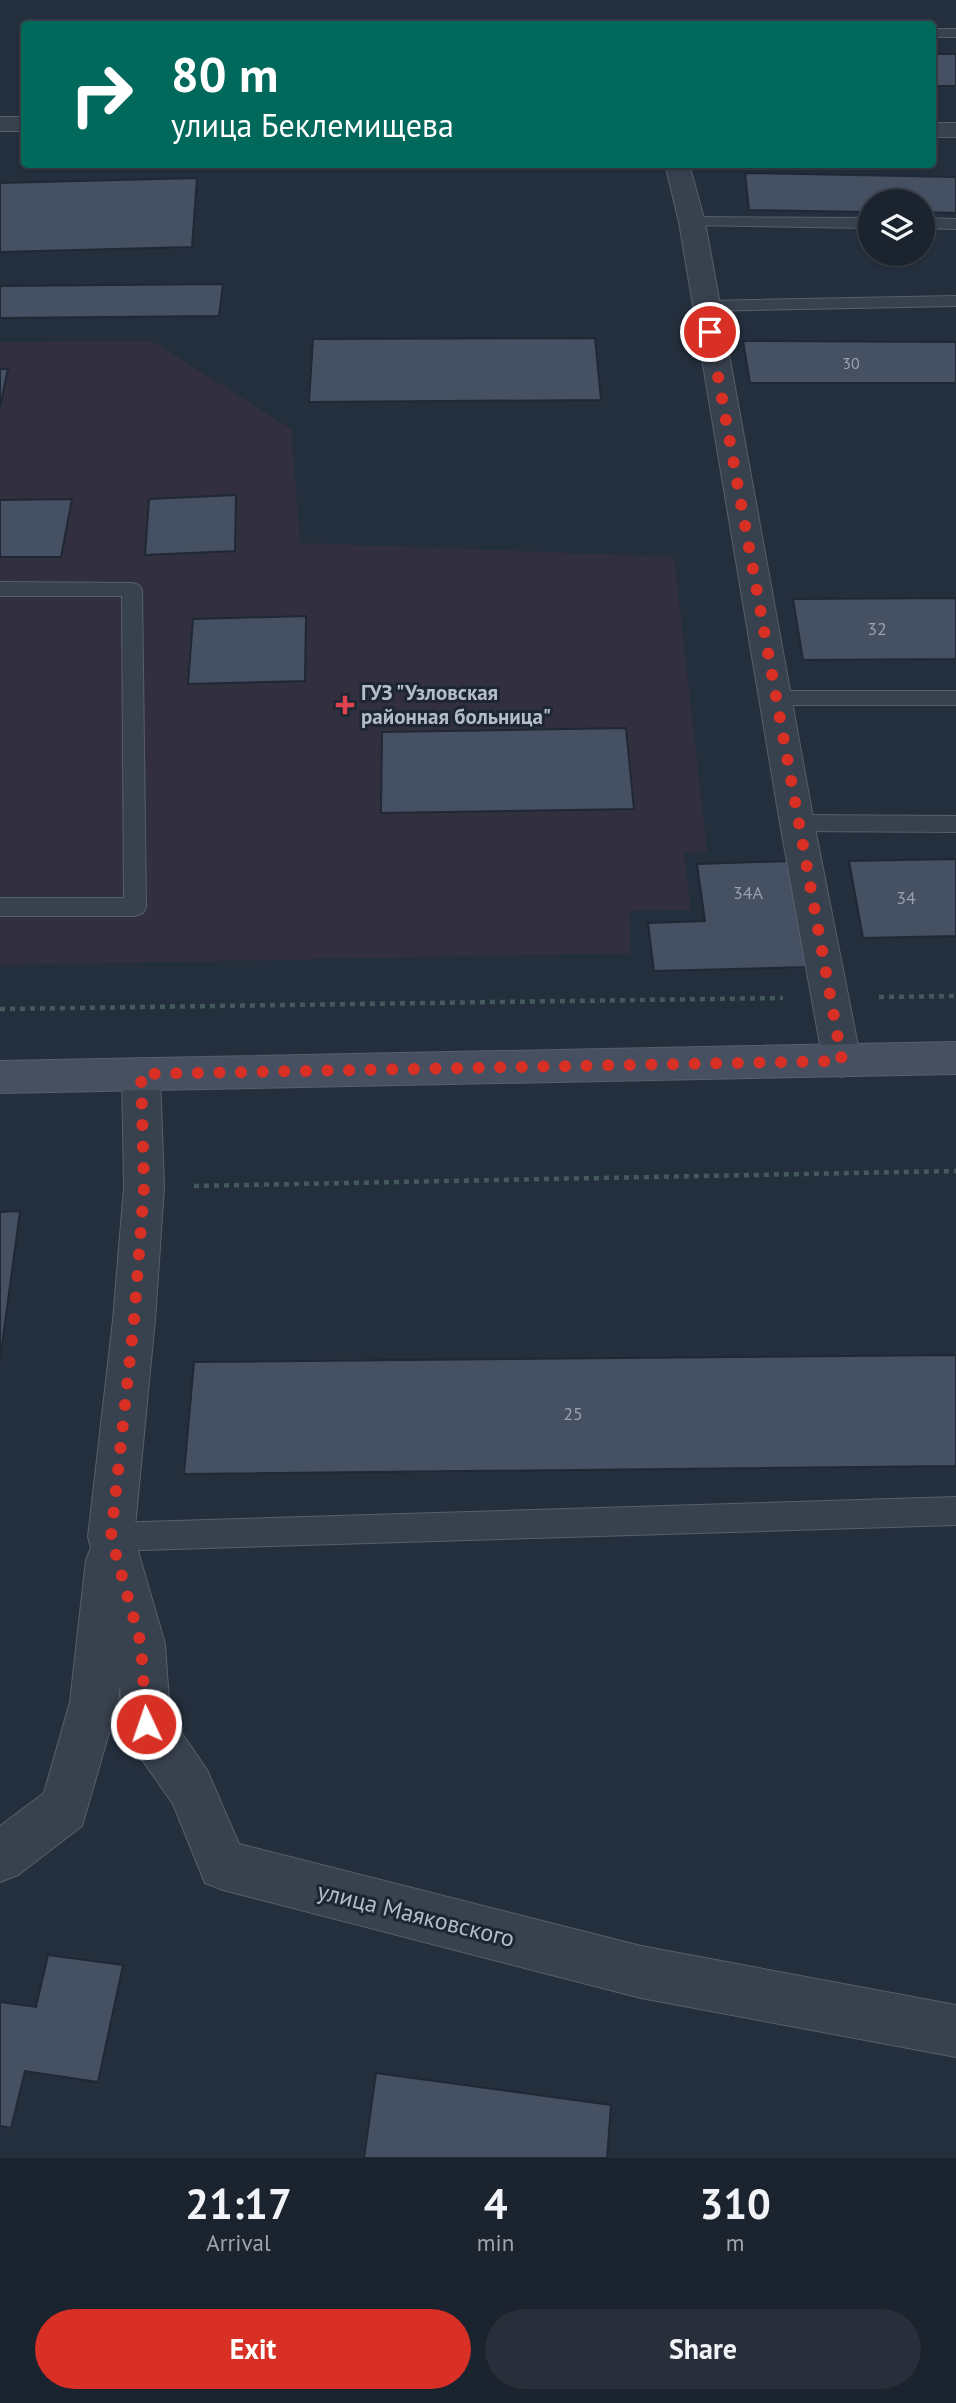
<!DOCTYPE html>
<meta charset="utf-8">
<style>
:root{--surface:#1b232e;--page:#282f3a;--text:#f1f3f6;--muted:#a0a4aa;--line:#39404a;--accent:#d93025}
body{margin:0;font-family:"PT Sans",sans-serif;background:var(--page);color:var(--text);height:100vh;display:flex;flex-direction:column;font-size:26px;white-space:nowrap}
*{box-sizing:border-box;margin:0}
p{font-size:23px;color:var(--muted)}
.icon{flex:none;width:38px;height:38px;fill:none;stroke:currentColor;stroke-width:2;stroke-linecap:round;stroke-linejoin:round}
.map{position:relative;height:2158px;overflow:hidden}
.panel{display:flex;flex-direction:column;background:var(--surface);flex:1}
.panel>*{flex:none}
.guide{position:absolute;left:21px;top:21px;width:915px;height:147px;border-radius:7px;box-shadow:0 2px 5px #0004,0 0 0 2px var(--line);background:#00695c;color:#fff;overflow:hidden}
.buttons{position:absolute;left:858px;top:189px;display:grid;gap:14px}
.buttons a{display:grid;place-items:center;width:77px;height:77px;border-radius:50%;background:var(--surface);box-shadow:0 2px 5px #0004,0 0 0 2px var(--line);font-size:35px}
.pin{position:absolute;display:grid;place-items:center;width:60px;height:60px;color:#fff;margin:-30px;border:4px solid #fff;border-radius:50%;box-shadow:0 2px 7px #0007}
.me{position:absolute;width:77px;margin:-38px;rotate:357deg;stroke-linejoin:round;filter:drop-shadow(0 0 5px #0008)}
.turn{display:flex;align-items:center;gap:24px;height:147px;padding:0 35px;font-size:32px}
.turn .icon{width:91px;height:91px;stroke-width:2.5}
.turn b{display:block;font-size:49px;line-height:60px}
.eta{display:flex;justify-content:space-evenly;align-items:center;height:119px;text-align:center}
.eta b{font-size:42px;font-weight:600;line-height:49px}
.primary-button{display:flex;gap:14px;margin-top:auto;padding:14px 35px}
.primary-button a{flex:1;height:80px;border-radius:42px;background:var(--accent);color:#fff;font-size:28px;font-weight:600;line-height:80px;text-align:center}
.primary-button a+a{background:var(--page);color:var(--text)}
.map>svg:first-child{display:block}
</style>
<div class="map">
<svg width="956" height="2158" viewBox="0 0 956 2158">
<rect width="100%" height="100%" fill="#242f3e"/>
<!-- medical -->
<path fill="#32303f" d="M152,341L291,429L300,543L674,557L707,852L684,853L691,910L629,911L631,953L0,965V342Z"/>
<!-- building -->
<path fill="#455162" stroke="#1f2835" stroke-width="2" d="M933,54H956V86H933Z
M745,173L956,177V213L922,212V201H870V212L749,210Z
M197,178L192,247L0,252V183Z
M223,284L219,316L0,318V286Z
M595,338L601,400L309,402L313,339Z
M743,341L956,342V383H750Z
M0,369H8L0,407Z
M236,495L235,551L145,555L149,499Z
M72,499L61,557H0V500Z
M956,598V659L803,660L793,599Z
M306,616L305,681L188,684L193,619Z
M626,728L634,809L381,813L382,732Z
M956,859V936L863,938L849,861Z
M789,861L808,967L654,971L648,923L705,921L697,864Z
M20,1211L0,1360V1212Z
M956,1355V1466L184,1474L194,1362Z
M48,1955L123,1965L98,2082L25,2071L11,2128L0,2126V2002L36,2007Z
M376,2073L611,2105L607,2158H364Z"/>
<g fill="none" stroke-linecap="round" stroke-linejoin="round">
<defs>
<path id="service" d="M933,29H956V37H933Z
M692,217L870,218V228L686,225L684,222L686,219Z
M922,218L956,219V229L922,228Z
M956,296V306L705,311L696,306L705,301Z
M0,582L132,583L139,585L142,590L146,907L143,913L135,916H0V898H124L122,596H0Z
M777,691H956V705H777L770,703L767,698L770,693Z
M797,815L956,816V832L797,831L789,829L786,823L789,817Z
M956,1497V1525L111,1551L101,1547L97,1537L101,1527L111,1523Z"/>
<path id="minor" d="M0,117H24V131H0Z
M933,123H956V137H933Z
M665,164H689L705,222L814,823L861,1061L856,1072L842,1077L828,1072L823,1061L780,823L679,222Z
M141,1058L155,1063L160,1074L164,1187L155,1320L134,1537L165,1644L170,1716L207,1770L239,1844L641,1946L956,2005V2057L641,1998L223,1890L205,1883L173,1804L129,1741L122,1724L120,1684L118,1702L82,1826L18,1875L0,1882V1826L44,1793L70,1702L86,1560L91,1548L88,1537L113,1320L124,1187L122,1074L127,1063Z"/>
<path id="secondary" d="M956,1042V1074L0,1093V1061Z"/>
</defs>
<!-- service casing -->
<use href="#service" stroke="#565f6c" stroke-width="2"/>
<!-- minor casing -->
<use href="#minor" stroke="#565f6c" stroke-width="2"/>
<!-- secondary casing -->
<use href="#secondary" stroke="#565f6c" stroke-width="2"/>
<!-- path -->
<path stroke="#44595c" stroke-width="4.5" stroke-dasharray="5 5" stroke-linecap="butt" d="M879,997L956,996
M0,1009L783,998
M194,1186L956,1171"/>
<!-- service -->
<use href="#service" fill="#38414e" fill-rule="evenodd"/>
<!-- minor -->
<use href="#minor" fill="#38414e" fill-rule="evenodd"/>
<!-- secondary -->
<use href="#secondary" fill="#465061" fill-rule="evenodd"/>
</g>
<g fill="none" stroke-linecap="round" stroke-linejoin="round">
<!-- route -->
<path stroke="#d93025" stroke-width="12" stroke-dasharray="0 21.6" d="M146,1724L141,1644L111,1537L134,1320L144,1187L141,1074L842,1061L710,332"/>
</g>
<!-- markers -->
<path fill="#e0444e" stroke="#1d2633" stroke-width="2.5" d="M341.5 694.5h7v7h7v7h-7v7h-7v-7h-7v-7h7z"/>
<g text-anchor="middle" stroke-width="6" stroke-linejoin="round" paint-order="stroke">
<!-- far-number labels -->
<g font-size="16" fill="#98a1af">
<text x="851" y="369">30</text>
</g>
<!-- number labels -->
<g font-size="18" fill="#98a1af">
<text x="877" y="635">32</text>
<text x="748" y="899">34А</text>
<text x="906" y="904">34</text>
<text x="573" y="1420">25</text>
</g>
<!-- poi labels -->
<g font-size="21" font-weight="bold" fill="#b4bcc9" stroke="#1d2633" text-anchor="start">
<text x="361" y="700">ГУЗ "Узловская<tspan x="361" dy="24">районная больница"</tspan></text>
</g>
<!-- near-street labels -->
<g font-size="24" fill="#b4bcc9" stroke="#1d2633">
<text transform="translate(416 1915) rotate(14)" y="8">улица Маяковского</text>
</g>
</g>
</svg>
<div class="buttons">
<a><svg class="icon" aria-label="layers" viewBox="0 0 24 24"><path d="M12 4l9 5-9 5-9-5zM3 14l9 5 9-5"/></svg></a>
</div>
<div class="pin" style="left:710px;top:332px;background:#d93025"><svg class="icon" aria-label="arrive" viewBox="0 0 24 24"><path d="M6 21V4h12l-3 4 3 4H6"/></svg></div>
<svg class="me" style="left:146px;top:1724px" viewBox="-20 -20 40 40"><circle r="17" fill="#d93025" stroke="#fff" stroke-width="3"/><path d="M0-11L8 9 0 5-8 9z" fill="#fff"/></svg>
<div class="guide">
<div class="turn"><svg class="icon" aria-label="right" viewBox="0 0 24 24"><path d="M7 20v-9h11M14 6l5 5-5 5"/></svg><div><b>80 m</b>улица Беклемищева</div></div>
</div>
</div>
<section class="panel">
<div class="eta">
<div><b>21:17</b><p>Arrival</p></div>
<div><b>4</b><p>min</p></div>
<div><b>310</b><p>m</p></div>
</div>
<div class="primary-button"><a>Exit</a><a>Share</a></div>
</section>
